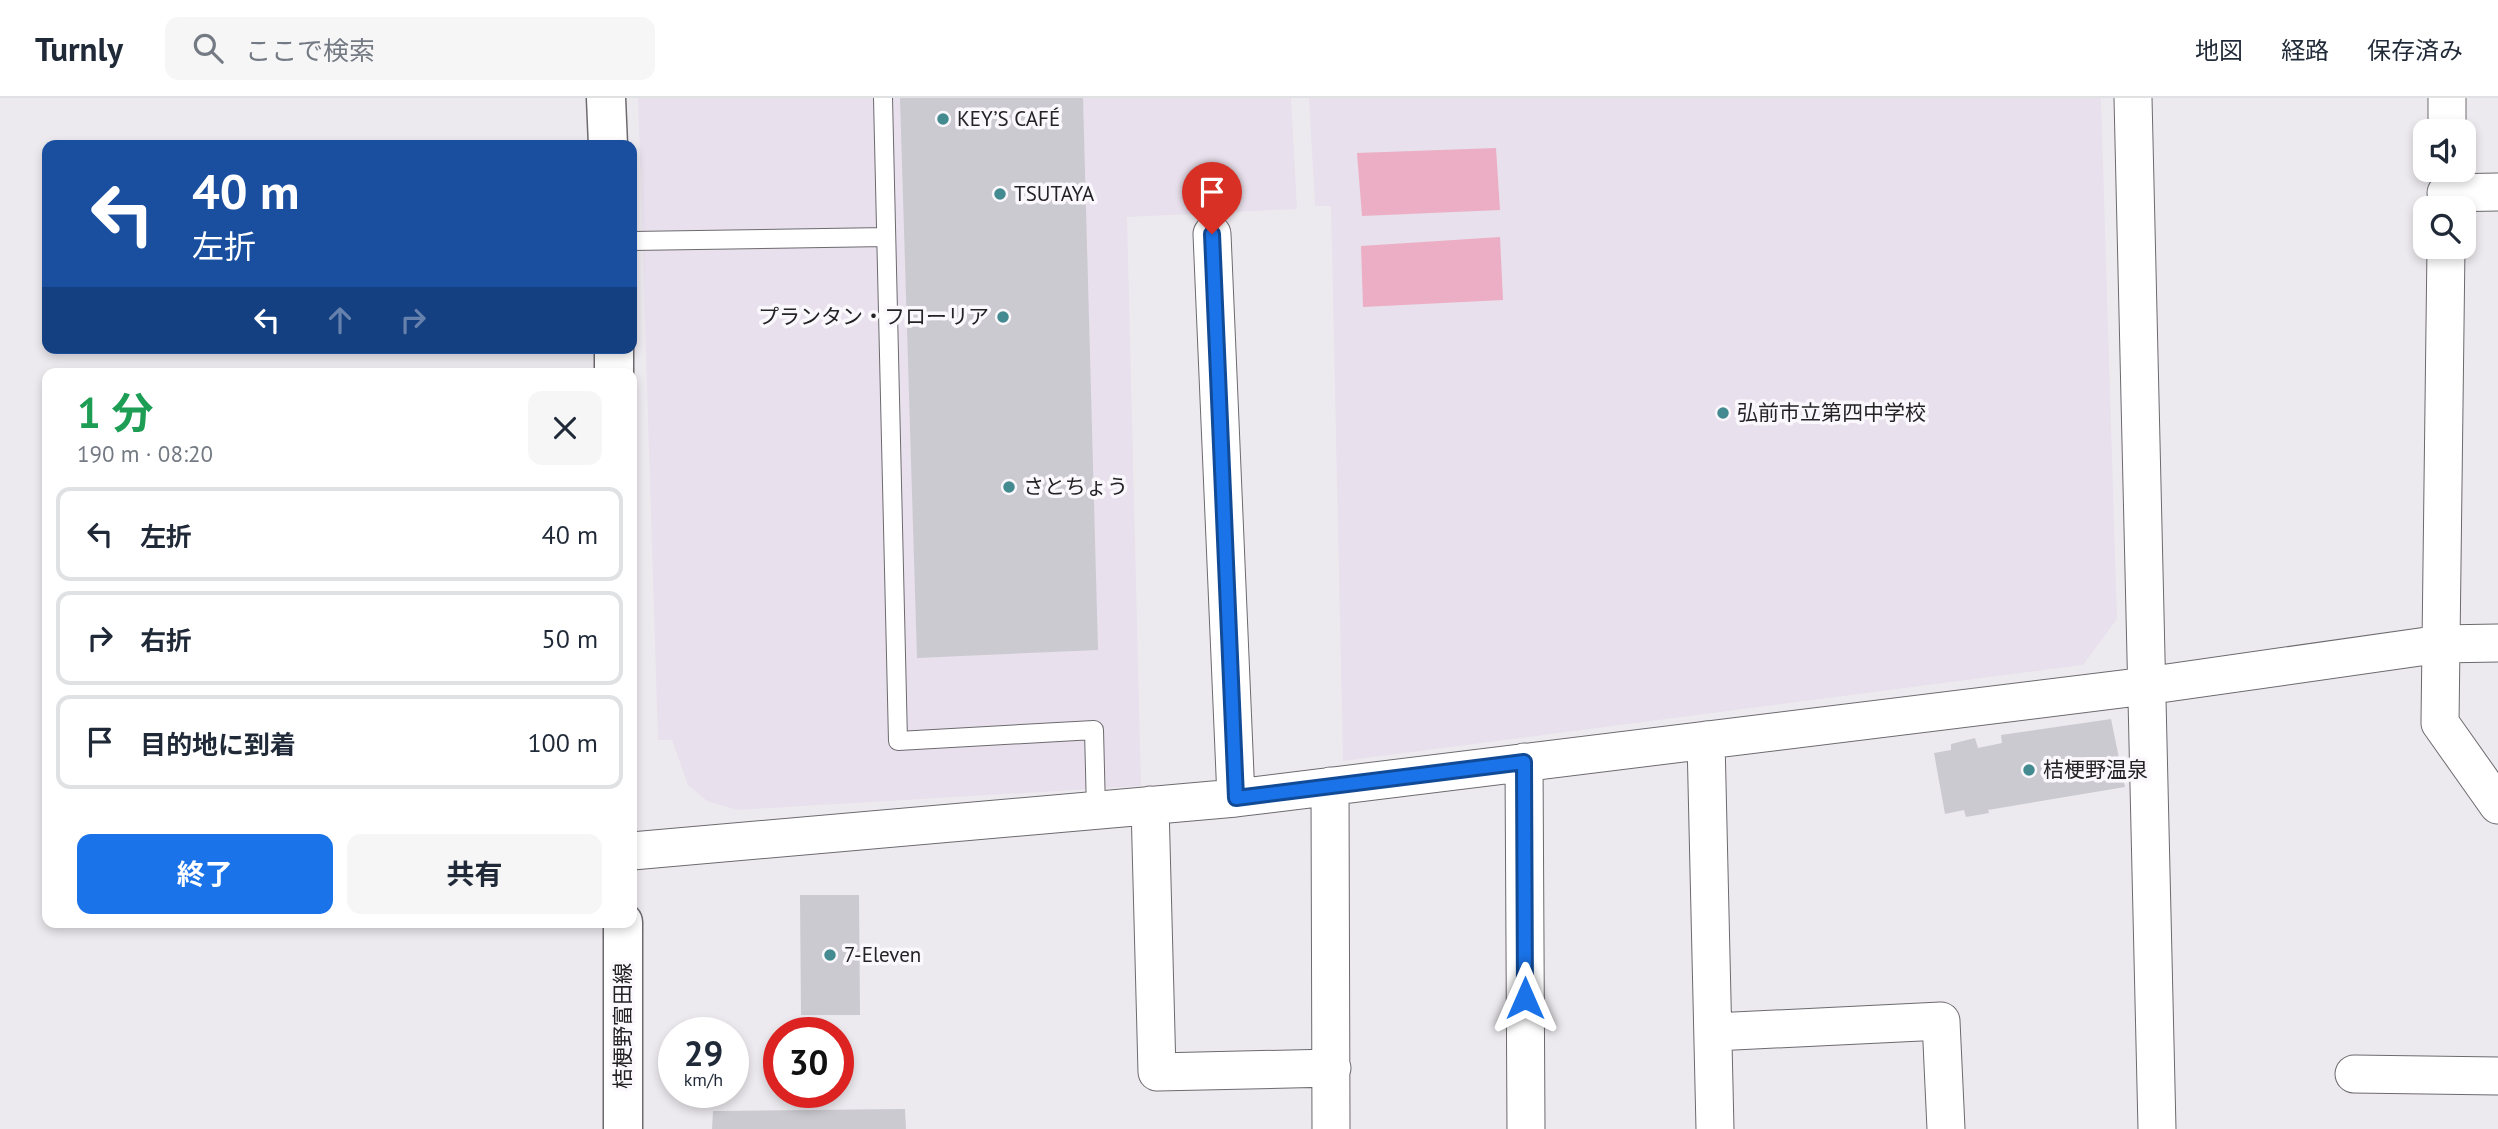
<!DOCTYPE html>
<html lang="ja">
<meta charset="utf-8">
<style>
:root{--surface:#fff;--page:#f6f6f7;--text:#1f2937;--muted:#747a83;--line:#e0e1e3;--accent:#1a73e8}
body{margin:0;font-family:"PT Sans","Noto Sans JP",sans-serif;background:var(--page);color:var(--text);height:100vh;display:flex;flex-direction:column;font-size:26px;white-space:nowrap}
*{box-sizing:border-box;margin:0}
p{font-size:23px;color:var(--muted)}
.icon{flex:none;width:38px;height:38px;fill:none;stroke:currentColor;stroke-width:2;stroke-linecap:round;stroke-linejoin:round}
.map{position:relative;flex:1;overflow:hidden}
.side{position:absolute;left:42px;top:270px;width:595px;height:560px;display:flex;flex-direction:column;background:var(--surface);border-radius:14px;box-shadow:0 4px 10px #0003}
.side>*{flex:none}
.hud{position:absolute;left:42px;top:42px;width:595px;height:214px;border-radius:14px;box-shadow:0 4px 10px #0003;background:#1a4fa0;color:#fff;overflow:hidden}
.controls{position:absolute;left:2413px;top:21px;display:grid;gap:14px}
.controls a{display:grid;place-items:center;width:63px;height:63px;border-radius:14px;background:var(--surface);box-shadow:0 4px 10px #0003;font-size:35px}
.speed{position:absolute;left:658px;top:919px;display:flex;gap:14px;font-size:35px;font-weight:700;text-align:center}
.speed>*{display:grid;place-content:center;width:91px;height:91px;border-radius:50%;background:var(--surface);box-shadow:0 4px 10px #0003;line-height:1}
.speed small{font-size:18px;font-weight:400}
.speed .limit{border:10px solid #d22;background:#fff;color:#111}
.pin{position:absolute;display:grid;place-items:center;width:60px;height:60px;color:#fff;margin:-72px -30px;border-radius:50% 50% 50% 0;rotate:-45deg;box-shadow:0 0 7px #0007}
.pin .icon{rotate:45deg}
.me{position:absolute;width:77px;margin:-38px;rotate:0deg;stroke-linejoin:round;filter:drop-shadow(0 0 5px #0008)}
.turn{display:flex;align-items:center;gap:24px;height:147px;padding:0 35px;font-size:32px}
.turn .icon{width:91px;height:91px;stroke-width:2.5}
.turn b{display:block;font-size:49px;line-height:60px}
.lanes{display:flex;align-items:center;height:66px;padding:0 35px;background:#0003;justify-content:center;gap:35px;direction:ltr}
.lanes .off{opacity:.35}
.round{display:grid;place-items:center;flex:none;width:74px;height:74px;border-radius:14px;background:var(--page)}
.headline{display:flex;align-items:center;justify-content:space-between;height:119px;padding:0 35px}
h1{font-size:42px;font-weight:700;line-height:52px;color:#1e9e55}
.cta{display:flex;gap:14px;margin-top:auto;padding:14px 35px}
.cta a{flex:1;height:80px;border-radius:14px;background:var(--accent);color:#fff;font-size:28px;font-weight:700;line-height:80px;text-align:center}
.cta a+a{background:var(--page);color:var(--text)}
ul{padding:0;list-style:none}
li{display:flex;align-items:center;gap:21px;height:94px;margin:0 14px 10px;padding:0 21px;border:4px solid var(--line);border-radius:14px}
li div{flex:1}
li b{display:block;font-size:26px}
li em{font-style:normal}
header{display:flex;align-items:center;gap:42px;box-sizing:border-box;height:98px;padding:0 35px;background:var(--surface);border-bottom:2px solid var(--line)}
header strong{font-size:33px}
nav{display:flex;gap:38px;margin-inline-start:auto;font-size:24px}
.search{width:490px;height:63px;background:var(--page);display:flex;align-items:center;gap:18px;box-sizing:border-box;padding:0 24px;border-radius:14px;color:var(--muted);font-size:26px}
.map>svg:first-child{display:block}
</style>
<header>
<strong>Turnly</strong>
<div class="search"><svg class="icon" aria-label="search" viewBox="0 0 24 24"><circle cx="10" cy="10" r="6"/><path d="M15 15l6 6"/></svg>ここで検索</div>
<nav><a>地図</a><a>経路</a><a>保存済み</a></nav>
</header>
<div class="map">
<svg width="2498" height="1031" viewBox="0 0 2498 1031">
<rect width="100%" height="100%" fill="#edeaef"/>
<!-- built -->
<path fill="#e8e0ec" d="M638,0H1291L1297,111L1127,119L1141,688L737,712L707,703L688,687L672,642H658Z
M1309,0H2101L2117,521L2083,567L1343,663L1331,108H1315Z"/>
<!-- green -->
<path fill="#ecaec4" d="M1496,50L1500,112L1362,118L1357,55Z
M1500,139L1503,202L1363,209L1361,148Z"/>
<!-- building -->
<path fill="#cbcad0" d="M900,0H1083L1098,552L917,560Z
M2111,621L2125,689L1988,712L1989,715L1966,719L1964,712L1945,716L1934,655L1951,652V646L1975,640L1978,650L2002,645L2001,637Z
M800,797H859L860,917H801Z
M905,1011L906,1031H712L713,1013Z"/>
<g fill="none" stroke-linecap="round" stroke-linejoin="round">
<defs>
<path id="service" d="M883,0L898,643L1094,632L1096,712
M632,143L886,139"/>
<path id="minor" d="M2133,0L2157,1031
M2447,33V0
M2446,95L2498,94
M1212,136L1236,700
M2446,149L2440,625L2498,707
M1706,642L1715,1031
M1524,664L1526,1031
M1330,688L1331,1031
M1150,707L1157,974L1332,970
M632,753L1236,700L2146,588L2441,546L2498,545
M1714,934L1941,923L1946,1031
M2354,976L2498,978"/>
<path id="secondary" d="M606,0L608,47
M614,250V275
M623,1031V824"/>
</defs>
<!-- service casing -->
<use href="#service" stroke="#6d6a6f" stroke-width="20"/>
<!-- minor casing -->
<use href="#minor" stroke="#6d6a6f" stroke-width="39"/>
<!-- secondary casing -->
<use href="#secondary" stroke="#6d6a6f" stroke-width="41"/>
<!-- service -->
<use href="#service" stroke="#fff" stroke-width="18"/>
<!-- minor -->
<use href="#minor" stroke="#fff" stroke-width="37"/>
<!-- secondary -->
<use href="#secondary" stroke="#fff" stroke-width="38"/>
</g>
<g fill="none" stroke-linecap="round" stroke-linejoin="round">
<defs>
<path id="route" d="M1212,136L1236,700L1524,664L1525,900"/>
</defs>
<!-- route casing -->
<use href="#route" stroke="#114b97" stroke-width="18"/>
<!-- route -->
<use href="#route" stroke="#1a73e8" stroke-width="12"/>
</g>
<!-- markers -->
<g fill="#438b90" stroke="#fbf8fd" stroke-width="2.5">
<circle cx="943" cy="21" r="7"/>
<circle cx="1000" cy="96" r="7"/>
<circle cx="1003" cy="219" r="7"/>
<circle cx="1723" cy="315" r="7"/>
<circle cx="1009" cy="389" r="7"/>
<circle cx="2029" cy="672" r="7"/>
<circle cx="830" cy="857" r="7"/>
</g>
<g text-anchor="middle" stroke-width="7" stroke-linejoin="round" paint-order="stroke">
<!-- poi labels -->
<g font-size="21" fill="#232224" stroke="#fbf8fd" text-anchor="start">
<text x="957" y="28">KEY’S CAFÉ</text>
<text x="1014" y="103">TSUTAYA</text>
<text x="989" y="226" text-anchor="end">プランタン・フローリア</text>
<text x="1737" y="322">弘前市立第四中学校</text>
<text x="1023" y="396">さとちょう</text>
<text x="2043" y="679">桔梗野温泉</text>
<text x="844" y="864">7-Eleven</text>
</g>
<!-- street labels -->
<g font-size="21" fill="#232224" stroke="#fbf8fd">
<text transform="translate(623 928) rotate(-90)" y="7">桔梗野富田線</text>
</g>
</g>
</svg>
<div class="controls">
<a><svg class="icon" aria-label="sound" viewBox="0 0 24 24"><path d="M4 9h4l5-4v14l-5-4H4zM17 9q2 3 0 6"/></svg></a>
<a><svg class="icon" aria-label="search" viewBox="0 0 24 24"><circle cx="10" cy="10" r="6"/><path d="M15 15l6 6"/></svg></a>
</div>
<div class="speed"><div>29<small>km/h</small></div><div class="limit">30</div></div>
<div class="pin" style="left:1212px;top:136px;background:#d93025"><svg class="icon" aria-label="arrive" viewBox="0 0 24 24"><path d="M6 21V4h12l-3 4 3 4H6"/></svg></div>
<svg class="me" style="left:1525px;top:900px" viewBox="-20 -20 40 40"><path d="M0-17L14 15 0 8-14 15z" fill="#1a73e8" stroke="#fff" stroke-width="4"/></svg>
<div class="hud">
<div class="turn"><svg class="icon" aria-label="left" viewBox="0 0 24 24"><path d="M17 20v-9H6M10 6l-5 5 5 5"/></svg><div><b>40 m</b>左折</div></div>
<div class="lanes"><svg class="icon" aria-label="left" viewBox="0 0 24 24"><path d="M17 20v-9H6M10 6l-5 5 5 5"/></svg><svg class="icon off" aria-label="ahead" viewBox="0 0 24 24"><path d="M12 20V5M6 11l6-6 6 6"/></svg><svg class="icon off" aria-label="right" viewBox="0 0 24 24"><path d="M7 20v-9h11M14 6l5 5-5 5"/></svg></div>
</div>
<section class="side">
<div class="headline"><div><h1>1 分</h1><p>190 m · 08:20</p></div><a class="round"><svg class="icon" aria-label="close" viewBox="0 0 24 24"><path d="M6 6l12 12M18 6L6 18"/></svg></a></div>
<ul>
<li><svg class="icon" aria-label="left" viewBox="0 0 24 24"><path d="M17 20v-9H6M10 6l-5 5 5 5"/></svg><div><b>左折</b></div><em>40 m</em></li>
<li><svg class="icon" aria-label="right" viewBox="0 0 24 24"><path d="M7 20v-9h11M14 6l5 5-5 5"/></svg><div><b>右折</b></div><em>50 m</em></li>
<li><svg class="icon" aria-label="arrive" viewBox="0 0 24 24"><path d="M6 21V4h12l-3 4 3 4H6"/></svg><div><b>目的地に到着</b></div><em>100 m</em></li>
</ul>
<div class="cta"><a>終了</a><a>共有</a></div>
</section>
</div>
